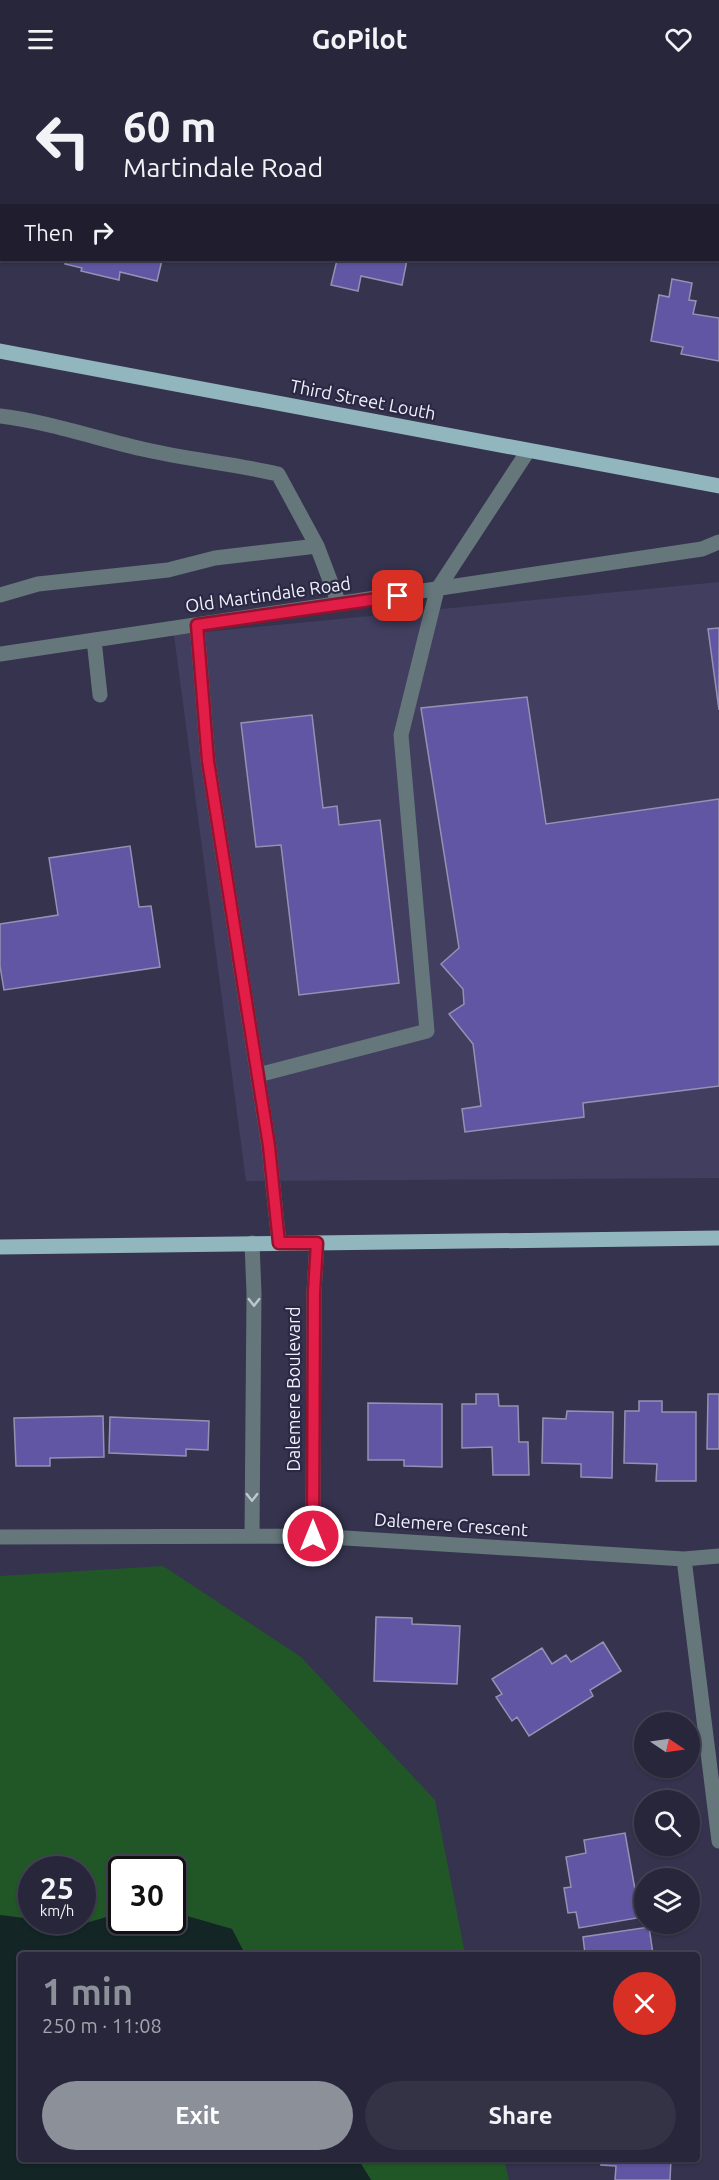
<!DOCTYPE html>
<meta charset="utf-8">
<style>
:root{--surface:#28263a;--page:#343245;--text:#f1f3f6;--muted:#a5a5af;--line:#444354;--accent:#8c9099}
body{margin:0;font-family:Ubuntu,sans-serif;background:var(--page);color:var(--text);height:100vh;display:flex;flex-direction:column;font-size:22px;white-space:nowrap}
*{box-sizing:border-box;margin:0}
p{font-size:20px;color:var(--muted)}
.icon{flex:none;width:33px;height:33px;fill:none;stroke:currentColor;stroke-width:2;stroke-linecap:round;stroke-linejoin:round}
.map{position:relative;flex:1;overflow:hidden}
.side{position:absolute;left:18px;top:1874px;width:682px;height:210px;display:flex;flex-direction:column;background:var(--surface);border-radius:6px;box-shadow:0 2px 4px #0004,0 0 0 2px var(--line)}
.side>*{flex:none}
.guide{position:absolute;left:0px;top:0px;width:720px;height:183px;box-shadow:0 2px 4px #0004,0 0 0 2px var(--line);background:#28263a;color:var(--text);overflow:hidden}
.needle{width:39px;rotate:103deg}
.fabs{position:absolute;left:634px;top:1634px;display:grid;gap:12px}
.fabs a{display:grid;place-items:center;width:66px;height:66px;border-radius:50%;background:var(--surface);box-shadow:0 2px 4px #0004,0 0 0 2px var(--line);font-size:30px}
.speed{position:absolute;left:18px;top:1778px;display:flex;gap:12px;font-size:30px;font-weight:700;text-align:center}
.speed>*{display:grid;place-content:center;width:78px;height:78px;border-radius:50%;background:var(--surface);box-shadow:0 2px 4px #0004,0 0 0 2px var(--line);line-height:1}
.speed small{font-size:15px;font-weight:400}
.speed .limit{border:3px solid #111;border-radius:9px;background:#fff;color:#111}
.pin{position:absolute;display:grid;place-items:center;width:51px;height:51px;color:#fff;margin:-26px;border-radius:12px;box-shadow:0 3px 9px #0006}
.me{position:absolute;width:66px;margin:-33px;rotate:0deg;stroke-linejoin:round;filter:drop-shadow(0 0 4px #0008)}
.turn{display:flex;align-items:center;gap:21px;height:126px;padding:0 24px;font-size:27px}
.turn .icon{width:78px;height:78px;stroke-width:2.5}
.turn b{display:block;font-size:42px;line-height:51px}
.then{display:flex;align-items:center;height:57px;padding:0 24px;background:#0003;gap:12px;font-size:22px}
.round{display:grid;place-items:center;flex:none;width:63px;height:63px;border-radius:32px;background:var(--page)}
.head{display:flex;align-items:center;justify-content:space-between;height:102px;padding:0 24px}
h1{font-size:36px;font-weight:600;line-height:45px;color:var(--accent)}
.primary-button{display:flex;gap:12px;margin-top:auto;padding:12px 24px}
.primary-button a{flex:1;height:69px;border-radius:36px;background:var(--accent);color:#fff;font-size:24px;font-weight:600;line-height:69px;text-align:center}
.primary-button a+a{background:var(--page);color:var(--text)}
header{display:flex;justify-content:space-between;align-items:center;height:78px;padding:0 24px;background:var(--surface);font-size:27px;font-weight:600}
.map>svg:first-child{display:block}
</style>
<header><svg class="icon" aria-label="menu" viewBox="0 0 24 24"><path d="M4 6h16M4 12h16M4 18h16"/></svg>GoPilot<svg class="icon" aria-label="heart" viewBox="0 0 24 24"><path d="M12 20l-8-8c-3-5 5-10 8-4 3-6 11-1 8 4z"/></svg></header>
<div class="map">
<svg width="719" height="2102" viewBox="0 0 719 2102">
<rect width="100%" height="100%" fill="#35334e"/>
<!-- built -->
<path fill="#413e5f" d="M719,504V1100L246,1103L174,557Z"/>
<!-- green -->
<path fill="#215727" d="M163,1488L301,1579L435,1722L465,1876H245L232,1851L173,1834L172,1791H122L121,1835L79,1847L40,1842H82V1791H32L31,1841L0,1837V1498Z
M358,2081H504L509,2102H371Z"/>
<!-- water -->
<path fill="#132525" d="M173,1834L232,1851L245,1876H21V2080L358,2081L371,2102H0V1837L79,1847L121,1835L122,1842H172Z"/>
<!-- building -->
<path fill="#6056a3" stroke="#9492b3" stroke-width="1.5" d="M244,0H307L244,2Z
M66,182H162L157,203L120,194L119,202L81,193L82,190L65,186Z
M337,182H407L402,207L361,198L358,213L331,207Z
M672,201L692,205L689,222L696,223L693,236L719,240V283L681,276L683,269L651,263L659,217L669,219Z
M719,550V632L708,551Z
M527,619L546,746L719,721V1008L583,1025L584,1039L465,1054L462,1031L481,1028L473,966L449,936L464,926L463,911L441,886L459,870L421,630Z
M312,637L323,730L337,728L339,747L380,742L399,905L299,917L281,767L256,769L241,645Z
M130,768L139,829L151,828L160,889L4,912L0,888V846L58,837L49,780Z
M476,1316H498L499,1328H518L519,1364H528L529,1397H493L492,1369L462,1370V1326H476Z
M708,1316H719V1371H707Z
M639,1323H662V1334H696V1403H656L657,1386L624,1385L625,1333H639Z
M368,1325L442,1326V1389L404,1388V1382H368Z
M567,1333L613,1334L612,1400L581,1399V1386L542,1385L543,1340L566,1341Z
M103,1338L104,1379L50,1380V1388H16L14,1340Z
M110,1339L209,1343L208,1372L186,1371V1378L109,1375Z
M376,1539L412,1540V1546L460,1548L457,1606L374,1603Z
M603,1564L621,1593L590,1612L593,1618L529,1658L517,1639L512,1643L496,1619L502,1616L492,1601L542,1570L552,1586L566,1577L571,1584Z
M625,1755L636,1817H639L643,1839L579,1850L576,1834L568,1835L564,1810L571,1809L566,1779L586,1775L584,1762Z
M649,1849L653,1876H585L583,1859Z
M602,2080H671L670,2102H615L616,2088L601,2087Z"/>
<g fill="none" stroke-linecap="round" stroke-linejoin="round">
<!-- minor -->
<path stroke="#65777b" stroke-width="15" d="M0,338C50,344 98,361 147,372C191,382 235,386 278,396L317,468L339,526
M0,517L38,506L168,492L215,480L317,468
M197,547L208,683L269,1069L279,1165
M94,562L100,617
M0,576L702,471L719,464
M258,997L427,953L401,657L437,512L528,373
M252,1165L254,1215L252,1457
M313,1458L314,1214L317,1165
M0,1459L313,1458L684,1481L719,1478
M684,1481L719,1763"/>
<!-- major -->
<path stroke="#92b6be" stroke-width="15" d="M0,273L719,408
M0,1169L719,1160"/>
</g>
<!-- one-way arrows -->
<defs><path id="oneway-chevron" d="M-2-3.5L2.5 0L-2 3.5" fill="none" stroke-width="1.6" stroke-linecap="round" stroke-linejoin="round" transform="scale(1.5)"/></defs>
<g stroke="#bfc6d0">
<use href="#oneway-chevron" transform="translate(254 1224) rotate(90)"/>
<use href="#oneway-chevron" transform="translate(252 1419) rotate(90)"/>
</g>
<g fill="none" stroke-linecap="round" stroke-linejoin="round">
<defs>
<path id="route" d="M313,1458L314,1214L317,1165H279L269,1068L208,683L197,547L398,518"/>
</defs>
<!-- route casing -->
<use href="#route" stroke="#92132f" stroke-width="15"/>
<!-- route -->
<use href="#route" stroke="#e11d48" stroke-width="10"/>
</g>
<g text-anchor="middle" stroke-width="4.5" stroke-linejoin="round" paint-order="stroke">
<!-- street labels -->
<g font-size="18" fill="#f0f0fe" stroke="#2b2843">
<text transform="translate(363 322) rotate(11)" y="6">Third Street Louth</text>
<text transform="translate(268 517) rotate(-8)" y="6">Old Martindale Road</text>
<text transform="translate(294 1311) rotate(-90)" y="6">Dalemere Boulevard</text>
<text transform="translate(451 1447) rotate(4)" y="6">Dalemere Crescent</text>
</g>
</g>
</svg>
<div class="fabs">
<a><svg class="needle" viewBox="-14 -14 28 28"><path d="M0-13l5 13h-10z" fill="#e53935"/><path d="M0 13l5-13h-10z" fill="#a5a5af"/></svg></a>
<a><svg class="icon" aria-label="search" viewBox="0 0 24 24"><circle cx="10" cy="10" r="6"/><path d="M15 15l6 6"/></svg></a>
<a><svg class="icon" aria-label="layers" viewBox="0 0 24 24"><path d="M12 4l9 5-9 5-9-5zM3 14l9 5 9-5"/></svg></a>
</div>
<div class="speed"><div>25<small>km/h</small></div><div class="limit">30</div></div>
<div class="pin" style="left:398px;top:518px;background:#d93025"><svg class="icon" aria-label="arrive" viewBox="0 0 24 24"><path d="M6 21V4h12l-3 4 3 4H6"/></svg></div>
<svg class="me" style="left:313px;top:1458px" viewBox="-20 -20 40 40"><circle r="17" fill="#e11d48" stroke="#fff" stroke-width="3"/><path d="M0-11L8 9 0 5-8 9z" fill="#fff"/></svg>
<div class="guide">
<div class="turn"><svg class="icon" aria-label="left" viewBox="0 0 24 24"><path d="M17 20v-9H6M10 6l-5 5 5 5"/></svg><div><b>60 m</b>Martindale Road</div></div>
<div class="then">Then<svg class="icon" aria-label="right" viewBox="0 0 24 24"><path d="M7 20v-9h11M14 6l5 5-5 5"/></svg></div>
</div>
<section class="side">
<div class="head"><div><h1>1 min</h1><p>250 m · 11:08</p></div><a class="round" style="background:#d93025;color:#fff"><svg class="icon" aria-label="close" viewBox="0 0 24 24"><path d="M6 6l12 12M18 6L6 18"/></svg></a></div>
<div class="primary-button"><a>Exit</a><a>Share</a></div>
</section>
</div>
